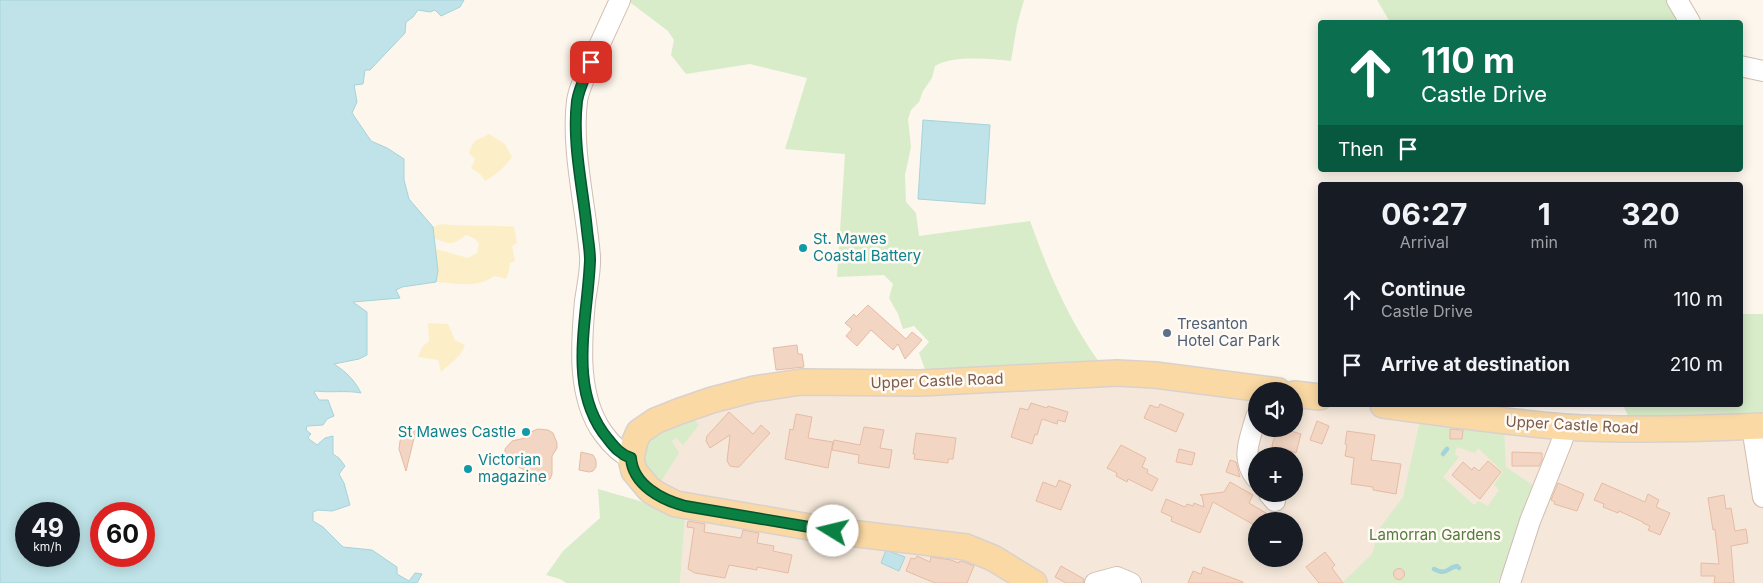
<!DOCTYPE html>
<meta charset="utf-8">
<style>
:root{--surface:#171b24;--page:#20242c;--text:#f1f3f6;--muted:#9ea1a6}
body{margin:0;font-family:Inter,sans-serif;background:var(--page);color:var(--text);height:100vh;display:flex;flex-direction:column;font-size:19px;white-space:nowrap}
*{box-sizing:border-box;margin:0}
p{font-size:16px;color:var(--muted)}
.icon{flex:none;width:28px;height:28px;fill:none;stroke:currentColor;stroke-width:2;stroke-linecap:round;stroke-linejoin:round}
.map{position:relative;flex:1;overflow:hidden}
.details{position:absolute;left:1318px;top:182px;width:425px;height:225px;display:flex;flex-direction:column;background:var(--surface);border-radius:5px;box-shadow:0 2px 12px #0003}
.details>*{flex:none}
.banner{position:absolute;left:1318px;top:20px;width:425px;height:152px;border-radius:5px;box-shadow:0 2px 12px #0003;background:#0b6e4f;color:#fff;overflow:hidden}
.fabs{position:absolute;left:1248px;top:382px;display:grid;gap:10px}
.fabs a{display:grid;place-items:center;width:55px;height:55px;border-radius:50%;background:var(--surface);box-shadow:0 2px 12px #0003;font-size:25px}
.speed{position:absolute;left:15px;top:502px;display:flex;gap:10px;font-size:25px;font-weight:700;text-align:center}
.speed>*{display:grid;place-content:center;width:65px;height:65px;border-radius:50%;background:var(--surface);box-shadow:0 2px 12px #0003;line-height:1}
.speed small{font-size:12px;font-weight:400}
.speed .limit{border:8px solid #d22;background:#fff;color:#111}
.pin{position:absolute;display:grid;place-items:center;width:42px;height:42px;color:#fff;margin:-21px;border-radius:10px;box-shadow:0 2px 8px #0006}
.me{position:absolute;width:55px;margin:-28px;rotate:279deg;stroke-linejoin:round;filter:drop-shadow(0 0 4px #0008)}
.turn{display:flex;align-items:center;gap:18px;height:105px;padding:0 20px;font-size:22px}
.turn .icon{width:65px;height:65px;stroke-width:2.5}
.turn b{display:block;font-size:35px;line-height:42px}
.then{display:flex;align-items:center;height:48px;padding:0 20px;background:#0003;gap:10px;font-size:19px}
.eta{display:flex;justify-content:space-evenly;align-items:center;height:85px;text-align:center}
.eta b{font-size:30px;font-weight:700;line-height:35px}
ul{padding:0;list-style:none}
li{display:flex;align-items:center;gap:15px;height:65px;padding:0 20px}
li div{flex:1}
li b{display:block;font-size:19px}
li em{font-style:normal}
.map>svg:first-child{display:block}
</style>
<div class="map">
<svg width="1763" height="583" viewBox="0 0 1763 583">
<rect width="100%" height="100%" fill="#fdf6ec"/>
<!-- residential -->
<path fill="#f5e8da" fill-rule="evenodd" d="M1005,379L1256,391V429H1294V394L1320,405H1383L1763,426V583H680L685,506L637,477L712,400ZM1256,456H1294V494H1256ZM1256,521H1294V559H1256Z"/>
<!-- green -->
<path fill="#d8ecc9" fill-rule="evenodd" d="M627,0H1024L1017,25L1011,61C989,59 954,55 935,66L932,78L923,91L919,102L911,110L908,119L911,147L905,175L906,202L916,213L919,236L1030,221C1048,271 1068,319 1099,362L926,372L919,353L929,342L914,326L903,329L898,314L889,298L893,284L884,275L837,277L845,154L785,149L807,78L750,64L686,74L671,55L674,40L668,31Z
M1377,0H1672L1685,22H1390Z
M1740,314H1763V416L1630,420L1623,405H1740Z
M1421,416L1504,427L1506,467L1537,488L1514,547L1497,583H1342L1372,554L1379,529L1403,497ZM1457,447L1475,453L1478,448L1503,472L1494,485L1499,490L1488,506L1478,501L1474,505L1443,477L1459,457L1455,454Z
M692,418L699,425L683,445L676,438L672,441L679,453L657,488L638,463L648,434Z
M598,489L685,514L680,583H566L560,579L546,575L563,551L600,518Z"/>
<!-- sand -->
<path fill="#fcefc7" d="M489,134L505,144L512,157C504,168 496,174 485,181L480,174L471,168L475,159L469,153C475,136 477,142 489,134Z
M441,224C465,227 490,224 514,227L517,243L512,246L515,261L510,263L509,271L506,279L494,276C477,289 456,283 436,282L438,271L436,249L468,258L477,253L479,244L475,239L466,235C453,246 450,244 435,239L433,227Z
M428,323L448,324L455,340L465,345L460,355L441,372L438,360L418,357L422,347L429,341Z"/>
<!-- water -->
<path fill="#bfe3e8" stroke="#a5d3da" fill-rule="evenodd" d="M0,0H464L460,7L441,16L435,10L430,12L418,10L413,17L406,22L405,33L370,70H365L363,84L354,85L357,102L352,113L371,141L387,148L404,159V180L409,199L433,227L438,271L436,282L402,287L396,290L400,298L353,302L367,312V355L359,359L334,364C346,372 354,379 361,393C345,390 330,393 316,391L314,392L319,400H328L334,416L327,419L323,425L307,426L306,430L311,434L308,437L309,439L317,445L325,438L333,436V454L339,458L345,466L339,474L344,483L350,505L332,511L318,510L313,512V521L323,527L343,547L372,550L397,567V574L409,581L415,573L422,574L417,583H0ZM26,514H69V556H26ZM101,514H144V556H101Z
M923,120L990,125L985,204L918,199Z
M886,550L905,557L899,571L881,563Z"/>
<g fill="none" stroke-linecap="round" stroke-linejoin="round">
<!-- stream -->
<path stroke="#a5d3da" stroke-width="4.5" d="M1443,454L1447,449
M1434,569C1447,576 1446,568 1457,566L1459,568"/>
</g>
<!-- building -->
<path fill="#f3d5c3" stroke="#e6bba3" d="M868,305L906,339L912,332L922,340L905,359L898,344L893,350L871,330L857,346L846,336L852,329L845,323L854,314L856,317Z
M797,345L798,354H802L804,367L776,370L773,348Z
M1031,403L1047,408L1048,406L1068,412L1065,422L1058,420L1057,424L1042,419L1037,435L1035,434L1032,444L1011,437L1020,408L1028,410Z
M1160,404L1184,414L1176,432L1144,418L1150,405L1158,408Z
M729,412L753,434L761,425L770,433L739,467H736L730,466L727,461L730,435L710,448L706,441L707,436Z
M796,414L812,417L808,438L833,442L828,468L785,459L790,429L793,430Z
M1317,421L1329,426L1322,444L1310,440Z
M864,427L884,430L880,448L892,450L889,468L858,463L859,455L832,450L834,440L860,445Z
M538,429L548,430L553,433L557,443V448L552,456V474L550,479L539,484L530,481L523,469L510,463L505,454V449L512,441L525,438L533,431Z
M1277,429H1292L1291,431L1301,434L1296,453L1288,450L1285,456H1275L1272,445Z
M1450,429L1463,430L1462,439H1450Z
M416,430L406,471L399,449L400,441L402,437Z
M1347,431L1375,435L1371,460L1401,464L1396,494L1373,490V487L1351,484L1354,458L1345,456L1347,445L1345,444Z
M916,433L956,438L953,459H948V463L914,459L915,454H913Z
M1121,445L1146,458L1142,467L1148,470L1147,473L1158,479L1152,491L1128,479L1127,482L1116,476L1117,473L1107,468Z
M1179,449L1195,453L1192,465L1176,462Z
M581,452L593,455L596,460V467L593,471L589,472L579,470Z
M1512,452L1542,453V460L1539,466H1512Z
M1230,460L1236,462L1240,477L1226,472Z
M1488,461L1501,472L1480,499L1452,475L1463,462L1472,470L1474,467L1479,471Z
M1059,480L1071,485L1061,510L1036,501L1043,482L1056,487Z
M1230,482L1253,495L1249,503L1266,513L1261,521H1256V526L1213,502L1200,533L1171,521L1172,517L1161,512L1166,499L1185,507L1187,504L1193,506L1194,503L1204,507L1202,496L1200,495L1224,492Z
M1558,483L1584,494L1577,511L1554,504L1555,502L1551,500Z
M1602,483L1645,502L1648,494L1659,500L1656,507L1670,513L1660,535L1648,530L1650,526L1643,523V522L1619,511L1618,513L1603,507L1604,504L1594,500Z
M1724,495L1726,509L1731,508L1735,531L1746,529L1748,543L1731,546L1734,583H1714L1715,576H1701V563L1719,564L1715,529L1713,530L1708,498Z
M688,521L705,524L704,532L741,538L743,530L759,533L757,543L774,546L773,551L792,555L788,573L757,567V570L729,565L725,578L695,573L688,569L694,528L687,527Z
M1325,552L1335,565L1332,568L1343,583H1319L1306,567Z
M917,556L930,562L931,557L951,560L959,563L960,561H962L974,566L967,583H935L906,571L911,558L915,559Z
M1061,566L1084,579L1083,583H1066L1055,577Z
M1203,567L1243,582V583H1188L1193,571L1201,574Z
M1393.5 574a5.5 5.5 0 1 1 11 0a5.5 5.5 0 1 1-11 0Z"/>
<g fill="none" stroke-linecap="round" stroke-linejoin="round">
<defs>
<path id="minor" d="M620,0C611,20 602,39 593,59C587,72 579,87 577,101C571,149 586,207 590,256C591,270 587,287 585,301C581,344 577,397 603,433C611,444 619,453 631,458
M1677,0L1690,22
M1740,66L1763,71
M1256,417C1250,439 1240,458 1256,478
M1752,427L1763,497
M1269,494L1275,501
M1095,583L1117,577L1131,583
M1510,583L1530,521L1562,441L1566,427"/>
<path id="major" d="M1294,394L1320,397
M1383,405C1443,413 1504,422 1565,427C1631,431 1697,429 1763,426
M1034,583L993,558L966,547L833,531L676,504L658,495L649,489L634,471L631,458L635,441L639,432L655,421L680,411L712,400L754,389L801,382L920,383L1117,373L1155,375L1278,391"/>
</defs>
<!-- minor casing -->
<use href="#minor" stroke="#d1beb0" stroke-width="22"/>
<!-- major casing -->
<use href="#major" stroke="#dad1cd" stroke-width="28"/>
<!-- minor -->
<use href="#minor" stroke="#fff" stroke-width="20"/>
<!-- major -->
<use href="#major" stroke="#fbd9a5" stroke-width="25"/>
</g>
<g fill="none" stroke-linecap="round" stroke-linejoin="round">
<defs>
<path id="route" d="M591,62C586,75 579,88 577,101C572,144 583,188 587,230C588,240 590,250 590,260C588,319 566,389 608,439C615,448 620,454 631,458C633,485 662,500 685,506L833,531"/>
</defs>
<!-- route casing -->
<use href="#route" stroke="#07532c" stroke-width="12"/>
<!-- route -->
<use href="#route" stroke="#0b8043" stroke-width="9"/>
</g>
<!-- markers -->
<g fill="#0f9aa8" stroke="#fffaf3" stroke-width="2">
<circle cx="803" cy="248" r="5"/>
<circle cx="526" cy="432" r="5"/>
<circle cx="468" cy="469" r="5"/>
</g>
<circle fill="#5c6f8a" stroke="#fffaf3" stroke-width="2" cx="1167" cy="333" r="5"/>
<g text-anchor="middle" stroke-width="5" stroke-linejoin="round" paint-order="stroke">
<!-- culture labels -->
<g font-size="15" fill="#0d838f" stroke="#fffaf3" text-anchor="start">
<text x="813" y="244">St. Mawes<tspan x="813" dy="17">Coastal Battery</tspan></text>
<text x="516" y="437" text-anchor="end">St Mawes Castle</text>
<text x="478" y="465">Victorian<tspan x="478" dy="17">magazine</tspan></text>
</g>
<!-- service labels -->
<g font-size="15" fill="#4e5e75" stroke="#fffaf3" text-anchor="start">
<text x="1177" y="329">Tresanton<tspan x="1177" dy="17">Hotel Car Park</tspan></text>
</g>
<!-- street labels -->
<g font-size="15" fill="#7a5c4d" stroke="#fffaf3">
<text transform="translate(937 381) rotate(-2)" y="5">Upper Castle Road</text>
<text transform="translate(1572 425) rotate(3)" y="5">Upper Castle Road</text>
</g>
<!-- park labels -->
<g font-size="15" fill="#537a41" stroke="#fffaf3">
<text x="1435" y="540">Lamorran Gardens</text>
</g>
</g>
</svg>
<div class="fabs">
<a><svg class="icon" aria-label="sound" viewBox="0 0 24 24"><path d="M4 9h4l5-4v14l-5-4H4zM17 9q2 3 0 6"/></svg></a>
<a>+</a>
<a>−</a>
</div>
<div class="speed"><div>49<small>km/h</small></div><div class="limit">60</div></div>
<div class="pin" style="left:591px;top:62px;background:#d93025"><svg class="icon" aria-label="arrive" viewBox="0 0 24 24"><path d="M6 21V4h12l-3 4 3 4H6"/></svg></div>
<svg class="me" style="left:833px;top:531px" viewBox="-20 -20 40 40"><circle r="19" fill="#fff"/><path d="M0-13L10 11 0 6-10 11z" fill="#0b8043"/></svg>
<div class="banner">
<div class="turn"><svg class="icon" aria-label="ahead" viewBox="0 0 24 24"><path d="M12 20V5M6 11l6-6 6 6"/></svg><div><b>110 m</b>Castle Drive</div></div>
<div class="then">Then<svg class="icon" aria-label="arrive" viewBox="0 0 24 24"><path d="M6 21V4h12l-3 4 3 4H6"/></svg></div>
</div>
<section class="details">
<div class="eta">
<div><b>06:27</b><p>Arrival</p></div>
<div><b>1</b><p>min</p></div>
<div><b>320</b><p>m</p></div>
</div>
<ul>
<li><svg class="icon" aria-label="ahead" viewBox="0 0 24 24"><path d="M12 20V5M6 11l6-6 6 6"/></svg><div><b>Continue</b><p>Castle Drive</p></div><em>110 m</em></li>
<li><svg class="icon" aria-label="arrive" viewBox="0 0 24 24"><path d="M6 21V4h12l-3 4 3 4H6"/></svg><div><b>Arrive at destination</b></div><em>210 m</em></li>
</ul>
</section>
</div>
